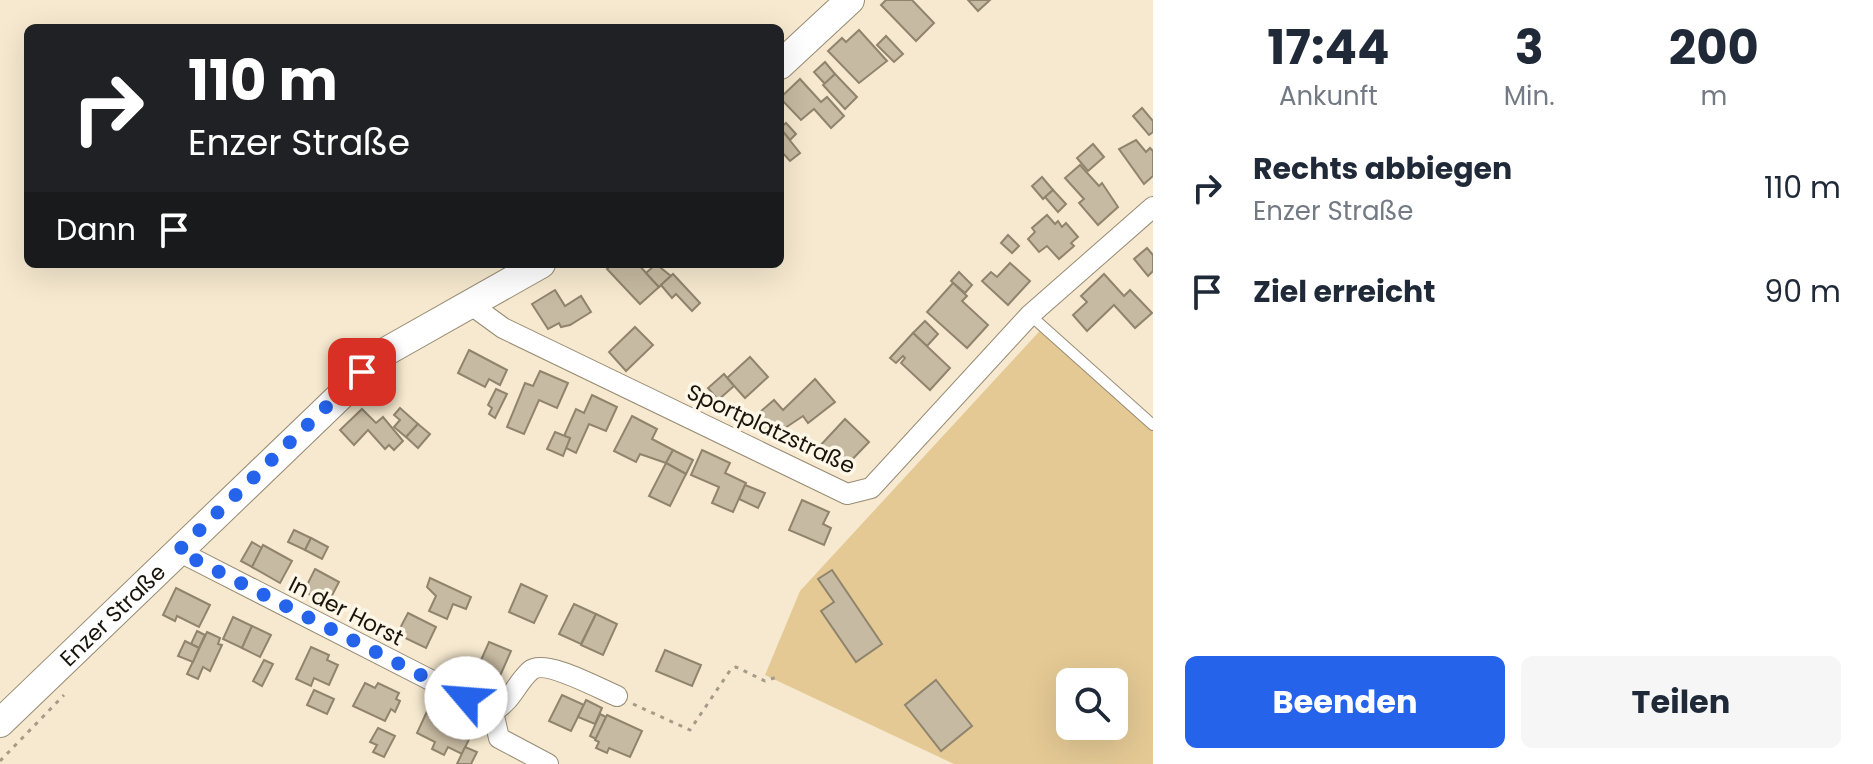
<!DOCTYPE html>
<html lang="de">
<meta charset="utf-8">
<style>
body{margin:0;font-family:Poppins,sans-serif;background:#f6f6f7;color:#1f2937;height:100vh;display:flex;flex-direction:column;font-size:30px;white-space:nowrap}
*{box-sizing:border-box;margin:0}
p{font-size:26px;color:#747a83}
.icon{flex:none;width:44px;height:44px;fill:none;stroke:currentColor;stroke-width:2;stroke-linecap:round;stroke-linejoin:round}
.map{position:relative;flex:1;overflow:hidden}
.panel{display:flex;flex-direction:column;background:#fff;width:720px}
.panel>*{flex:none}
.banner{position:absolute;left:24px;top:24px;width:760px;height:244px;border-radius:12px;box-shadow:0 8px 32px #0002;background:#202124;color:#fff;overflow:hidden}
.tools{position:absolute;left:1056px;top:668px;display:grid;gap:16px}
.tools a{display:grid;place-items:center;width:72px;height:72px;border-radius:12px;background:#fff;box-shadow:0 8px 32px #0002;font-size:40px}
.pin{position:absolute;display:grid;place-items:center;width:68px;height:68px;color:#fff;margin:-34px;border-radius:16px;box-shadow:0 4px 12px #0006}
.me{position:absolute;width:88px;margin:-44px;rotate:297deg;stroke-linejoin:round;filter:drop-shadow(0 0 6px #0008)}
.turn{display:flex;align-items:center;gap:28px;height:168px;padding:0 32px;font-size:36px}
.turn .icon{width:104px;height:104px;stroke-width:2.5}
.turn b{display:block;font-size:56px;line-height:68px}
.then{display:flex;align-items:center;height:76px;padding:0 32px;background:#0003;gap:16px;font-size:30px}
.eta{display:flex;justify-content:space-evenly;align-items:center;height:136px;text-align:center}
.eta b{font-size:48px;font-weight:700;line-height:56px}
.button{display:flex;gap:16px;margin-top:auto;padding:16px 32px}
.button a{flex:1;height:92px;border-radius:12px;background:#2563eb;color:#fff;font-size:32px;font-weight:700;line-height:92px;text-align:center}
.button a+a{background:#f6f6f7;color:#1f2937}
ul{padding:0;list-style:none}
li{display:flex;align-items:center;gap:24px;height:104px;padding:0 32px}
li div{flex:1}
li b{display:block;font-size:30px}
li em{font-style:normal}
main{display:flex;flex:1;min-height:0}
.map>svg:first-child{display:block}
.green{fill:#e4c994;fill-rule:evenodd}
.building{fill:#c7baa2;stroke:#90846d;stroke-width:2}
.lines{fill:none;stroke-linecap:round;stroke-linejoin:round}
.lane-casing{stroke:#978b73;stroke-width:12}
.street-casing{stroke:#978b73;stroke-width:22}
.secondary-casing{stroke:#978b73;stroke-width:30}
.path{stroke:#a59b87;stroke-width:3;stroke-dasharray:4 6;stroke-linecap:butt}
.lane{stroke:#fff;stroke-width:10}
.street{stroke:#fff;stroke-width:20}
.secondary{stroke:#fff;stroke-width:28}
.route{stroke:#2563eb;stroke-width:14;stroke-dasharray:0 25.2}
.labels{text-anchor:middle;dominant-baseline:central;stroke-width:7;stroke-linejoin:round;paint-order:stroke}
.street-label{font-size:22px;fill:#1a150c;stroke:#fef6e7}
</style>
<main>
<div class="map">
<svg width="1153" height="764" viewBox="0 0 1153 764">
<rect width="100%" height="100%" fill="#f6e9cf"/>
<path class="green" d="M 1047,323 L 1153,420 L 1153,764 L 954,764 L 765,675 L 800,591 ZM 1070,682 L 1114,682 L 1114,726 L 1070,726 Z"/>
<g class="building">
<path d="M 886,0 L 912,0 L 934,23 L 916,41 L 881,5 Z"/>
<path d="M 968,0 L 990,0 L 978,11 Z"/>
<path d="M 859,30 L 887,61 L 859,83 L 828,51 L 842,38 L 846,42 Z"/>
<path d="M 886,36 L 903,54 L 894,62 L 877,45 Z"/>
<path d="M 825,62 L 835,74 L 825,84 L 814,72 Z"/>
<path d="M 835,74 L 857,97 L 845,109 L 823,85 Z"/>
<path d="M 800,79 L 821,102 L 827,97 L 844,116 L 831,128 L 814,109 L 801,120 L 780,98 Z"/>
<path d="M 1142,108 L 1153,121 L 1153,132 L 1149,135 L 1133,116 Z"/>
<path d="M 786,123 L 796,134 L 790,140 L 780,128 Z"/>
<path d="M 780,128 L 800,153 L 790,161 L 780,150 Z"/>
<path d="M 1136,140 L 1146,152 L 1150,148 L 1153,151 L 1153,176 L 1144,184 L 1119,149 Z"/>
<path d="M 1093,144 L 1104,157 L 1088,171 L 1077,158 Z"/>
<path d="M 1080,165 L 1099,186 L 1102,183 L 1118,207 L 1098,225 L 1079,203 L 1084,199 L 1065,178 Z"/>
<path d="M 1042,177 L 1053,190 L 1043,199 L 1032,186 Z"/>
<path d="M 1053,190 L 1066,204 L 1058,212 L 1045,197 Z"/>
<path d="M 1047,215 L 1055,224 L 1058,221 L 1062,227 L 1066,223 L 1078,237 L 1071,243 L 1074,246 L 1059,259 L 1047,246 L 1039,252 L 1028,239 L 1035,232 L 1032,228 Z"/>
<path d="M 1008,235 L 1019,246 L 1012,253 L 1001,243 Z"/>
<path d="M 1147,248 L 1153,255 L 1153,271 L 1148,276 L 1134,259 Z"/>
<path d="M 1010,263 L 1030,281 L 1008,305 L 982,281 L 991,272 L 997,277 Z"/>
<path d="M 612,264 L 638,264 L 659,287 L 640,304 L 607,269 Z"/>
<path d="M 656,264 L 671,276 L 659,287 L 646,273 Z"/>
<path d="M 959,272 L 972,285 L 965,293 L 951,281 Z"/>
<path d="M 673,274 L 700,303 L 692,311 L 676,294 L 672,298 L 661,285 Z"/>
<path d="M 1104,274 L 1124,296 L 1130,290 L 1152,313 L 1135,328 L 1114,305 L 1087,331 L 1073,315 L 1087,302 L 1081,296 Z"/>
<path d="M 953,283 L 967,296 L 962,301 L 988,325 L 967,348 L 927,312 Z"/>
<path d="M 555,290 L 565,306 L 581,296 L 591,312 L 570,325 L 561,327 L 559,323 L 548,329 L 532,304 Z"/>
<path d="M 925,321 L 938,334 L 927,346 L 913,333 Z"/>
<path d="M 635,327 L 653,345 L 626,371 L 609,352 Z"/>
<path d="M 913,333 L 950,368 L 930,390 L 901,363 L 905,358 L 903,356 L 896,363 L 890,358 Z"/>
<path d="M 469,350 L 507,370 L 500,385 L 489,379 L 485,387 L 458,373 Z"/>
<path d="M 750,357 L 768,377 L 745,398 L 727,378 Z"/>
<path d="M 540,371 L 568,383 L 557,408 L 539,400 L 524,434 L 507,427 L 525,383 L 533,386 Z"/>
<path d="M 724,374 L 734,386 L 718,400 L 708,388 Z"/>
<path d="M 815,379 L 835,402 L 808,423 L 803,416 L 770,438 L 753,418 L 774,400 L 783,410 Z"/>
<path d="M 496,389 L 507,394 L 495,418 L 489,414 L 492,408 L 488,405 Z"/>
<path d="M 592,395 L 617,407 L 606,431 L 589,424 L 576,453 L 566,448 L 570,438 L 564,436 L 576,409 L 584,413 Z"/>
<path d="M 400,408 L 418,424 L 406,437 L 394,427 L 400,420 L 394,415 Z"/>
<path d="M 362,409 L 376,423 L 383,417 L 403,441 L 394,450 L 389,445 L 385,449 L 368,430 L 354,445 L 340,430 Z"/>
<path d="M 632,416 L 657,429 L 652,439 L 673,450 L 666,463 L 640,454 L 636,462 L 614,451 Z"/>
<path d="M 845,419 L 869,442 L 842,470 L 818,448 Z"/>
<path d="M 418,424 L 430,434 L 418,448 L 406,437 Z"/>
<path d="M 555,432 L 570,438 L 563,456 L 547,449 Z"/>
<path d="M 673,450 L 693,460 L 686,474 L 666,463 Z"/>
<path d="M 702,450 L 730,463 L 725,473 L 746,483 L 733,512 L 712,503 L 719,487 L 691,475 Z"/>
<path d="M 666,463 L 686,474 L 670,506 L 649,496 Z"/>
<path d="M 745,485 L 765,493 L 758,508 L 739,499 Z"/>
<path d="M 802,500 L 829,512 L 823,524 L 831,528 L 824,545 L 789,530 Z"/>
<path d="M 294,530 L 311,538 L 305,550 L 288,542 Z"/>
<path d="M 311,538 L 328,547 L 322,559 L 305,550 Z"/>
<path d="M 252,542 L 262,548 L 252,567 L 241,561 Z"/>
<path d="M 263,545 L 292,561 L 280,583 L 252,567 Z"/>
<path d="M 315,569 L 339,582 L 327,605 L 304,591 Z"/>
<path d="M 832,570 L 882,644 L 856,662 L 821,611 L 834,602 L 818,579 Z"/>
<path d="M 430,578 L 471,597 L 466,609 L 453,604 L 447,619 L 429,611 L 436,596 L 427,587 Z"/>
<path d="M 521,584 L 547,596 L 534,623 L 509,612 Z"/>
<path d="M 176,588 L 210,605 L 199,627 L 177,616 L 175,621 L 163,615 Z"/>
<path d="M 574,604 L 596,614 L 581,644 L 559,634 Z"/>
<path d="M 408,613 L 436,627 L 426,648 L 397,634 Z"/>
<path d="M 596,614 L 617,624 L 603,655 L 581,645 Z"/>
<path d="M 233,617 L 252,626 L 242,648 L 223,639 Z"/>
<path d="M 252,626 L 271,635 L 260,657 L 242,648 Z"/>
<path d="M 197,631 L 205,635 L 199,648 L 191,644 Z"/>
<path d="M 207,632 L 220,638 L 218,644 L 222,645 L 210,671 L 203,667 L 198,679 L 187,674 Z"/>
<path d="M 185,641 L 199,648 L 193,662 L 178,656 Z"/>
<path d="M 489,642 L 511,651 L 500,676 L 478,667 Z"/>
<path d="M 311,647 L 329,655 L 327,660 L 338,665 L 329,685 L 314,678 L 311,686 L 296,679 Z"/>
<path d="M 665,650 L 701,665 L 692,686 L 656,671 Z"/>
<path d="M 264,660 L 273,664 L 262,686 L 253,681 Z"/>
<path d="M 936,680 L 972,726 L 941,751 L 905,705 Z"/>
<path d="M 365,683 L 375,688 L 378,683 L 399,693 L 396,699 L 400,701 L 395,712 L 391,709 L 385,721 L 353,706 Z"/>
<path d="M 314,690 L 334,699 L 327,714 L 307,705 Z"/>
<path d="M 562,695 L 584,705 L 571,731 L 549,721 Z"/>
<path d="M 586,700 L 602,708 L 595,724 L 578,717 Z"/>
<path d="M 429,707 L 474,729 L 462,754 L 448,747 L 444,755 L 432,749 L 435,742 L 417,733 Z"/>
<path d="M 600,714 L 606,717 L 596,739 L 590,736 Z"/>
<path d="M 607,715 L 642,731 L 630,757 L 609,748 L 607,753 L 596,748 L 599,742 L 595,740 Z"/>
<path d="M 378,728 L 395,736 L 384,757 L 373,752 L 377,745 L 370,742 Z"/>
<path d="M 465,747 L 477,752 L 471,764 L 457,764 Z"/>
</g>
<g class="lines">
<g class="lane-casing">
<path id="lane" d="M 1030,315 L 1153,425"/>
</g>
<g class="street-casing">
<g id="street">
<path d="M 470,304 L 503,328 L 847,494 L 871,488 L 1030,315 L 1153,207"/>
<path d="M 178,551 L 493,712"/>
<path d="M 548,764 L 499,738 L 493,712 C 514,698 515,685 530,671 C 544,658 600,689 617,696"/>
</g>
</g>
<g class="secondary-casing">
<g id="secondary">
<path d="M 780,65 L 850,0"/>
<path id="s1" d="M 0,723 L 387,351 L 541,264"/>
</g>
</g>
<g class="path">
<path d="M 633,704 L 690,730 L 731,669 L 736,667 L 765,681 L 777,677"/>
<path d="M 0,761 L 64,695"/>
</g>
<use href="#lane" class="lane"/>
<use href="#street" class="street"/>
<use href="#secondary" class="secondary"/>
</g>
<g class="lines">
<path class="route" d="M 362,372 L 178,551 L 466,698"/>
</g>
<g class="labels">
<g class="street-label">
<text transform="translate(771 429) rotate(25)">Sportplatzstraße</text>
<text transform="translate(346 611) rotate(27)">In der Horst</text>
<text stroke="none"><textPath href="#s1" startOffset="156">Enzer Straße</textPath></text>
</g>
</g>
</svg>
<div class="tools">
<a><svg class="icon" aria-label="search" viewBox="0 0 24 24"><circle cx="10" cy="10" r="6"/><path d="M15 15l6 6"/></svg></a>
</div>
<div class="pin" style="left:362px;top:372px;background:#d93025"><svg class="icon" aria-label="arrive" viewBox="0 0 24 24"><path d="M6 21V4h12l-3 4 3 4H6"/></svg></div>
<svg class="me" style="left:466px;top:698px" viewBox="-20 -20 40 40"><circle r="19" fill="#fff"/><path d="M0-13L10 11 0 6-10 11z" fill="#2563eb"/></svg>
<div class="banner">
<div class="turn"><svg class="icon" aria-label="right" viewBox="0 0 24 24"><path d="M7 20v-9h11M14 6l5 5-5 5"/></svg><div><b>110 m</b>Enzer Straße</div></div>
<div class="then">Dann<svg class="icon" aria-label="arrive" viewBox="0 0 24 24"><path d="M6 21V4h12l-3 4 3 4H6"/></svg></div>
</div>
</div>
<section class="panel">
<div class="eta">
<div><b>17:44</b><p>Ankunft</p></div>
<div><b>3</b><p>Min.</p></div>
<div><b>200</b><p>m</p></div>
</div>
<ul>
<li><svg class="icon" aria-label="right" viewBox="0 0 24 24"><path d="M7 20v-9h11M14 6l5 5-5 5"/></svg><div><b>Rechts abbiegen</b><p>Enzer Straße</p></div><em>110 m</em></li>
<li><svg class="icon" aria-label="arrive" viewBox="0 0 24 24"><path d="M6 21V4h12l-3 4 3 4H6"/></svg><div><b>Ziel erreicht</b></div><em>90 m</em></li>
</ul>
<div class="button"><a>Beenden</a><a>Teilen</a></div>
</section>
</main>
